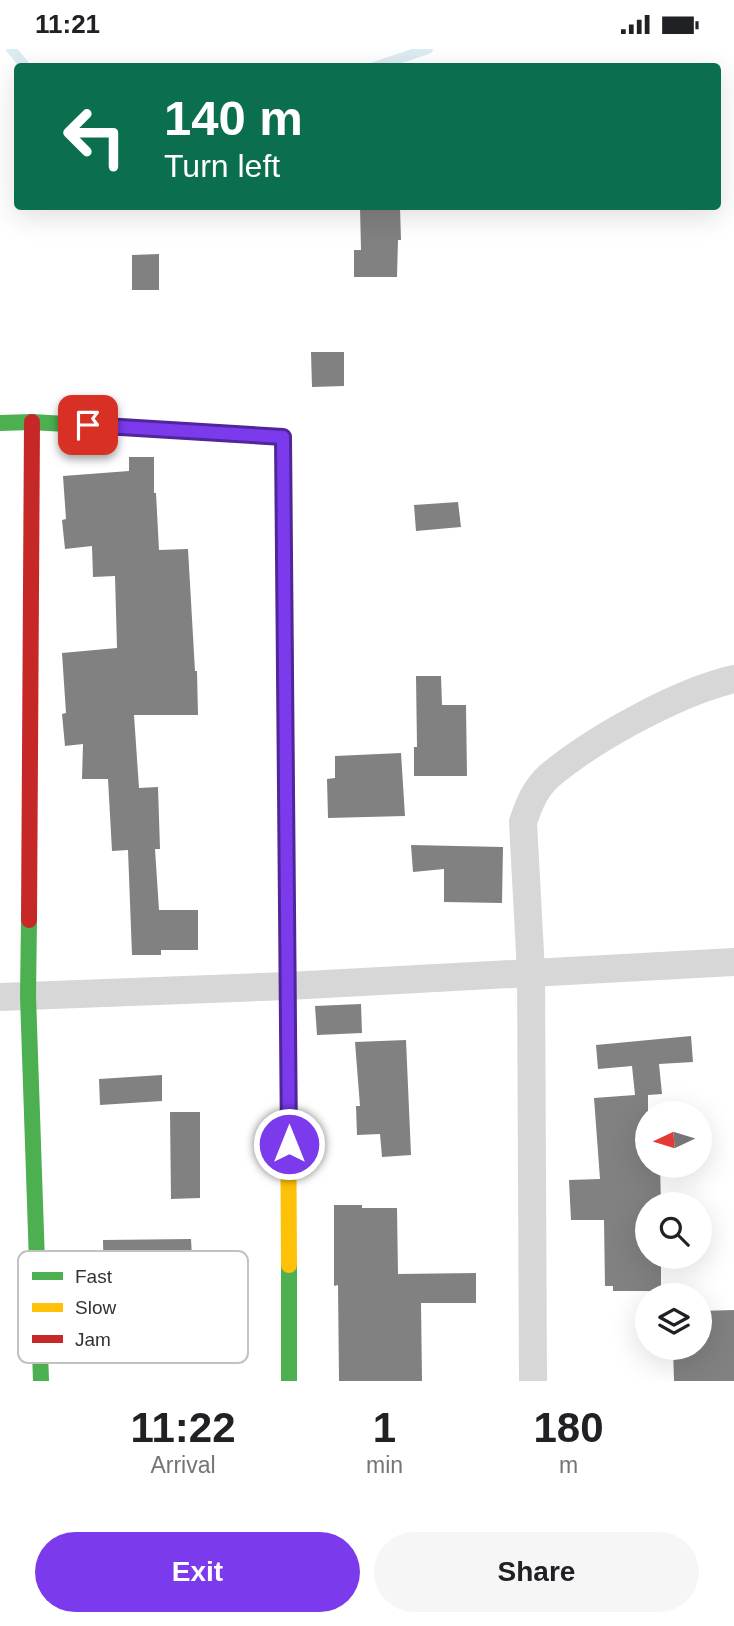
<!DOCTYPE html>
<style>
body{margin:0;font-family:Helvetica,sans-serif;background:#f6f6f6;color:#202124;height:100vh;display:flex;flex-direction:column;font-size:26px;white-space:nowrap}
*{box-sizing:border-box;margin:0}
p{font-size:23px;color:#757577}
.icon{flex:none;width:38px;height:38px;fill:none;stroke:currentColor;stroke-width:2;stroke-linecap:round;stroke-linejoin:round}
.map{position:relative;height:1332px;overflow:hidden}
.sheet{display:flex;flex-direction:column;background:#fff;flex:1}
.sheet>*{flex:none}
.top-card{position:absolute;left:14px;top:14px;width:707px;height:147px;border-radius:7px;box-shadow:0 7px 28px #0002;background:#0b6e4f;color:#fff;overflow:hidden}
.needle{width:46px;rotate:266deg}
.fabs{position:absolute;left:635px;top:1052px;display:grid;gap:14px}
.fabs a{display:grid;place-items:center;width:77px;height:77px;border-radius:50%;background:#fff;box-shadow:0 7px 28px #0002;font-size:35px}
.pin{position:absolute;display:grid;place-items:center;width:60px;height:60px;color:#fff;margin:-30px;border-radius:14px;box-shadow:0 4px 10px #0006}
.me{position:absolute;width:77px;margin:-38px;rotate:0deg;stroke-linejoin:round;filter:drop-shadow(0 0 5px #0008)}
.turn{display:flex;align-items:center;gap:24px;height:147px;padding:0 35px;font-size:32px}
.turn .icon{width:91px;height:91px;stroke-width:2.5}
.turn b{display:block;font-size:49px;line-height:60px}
.eta{display:flex;justify-content:space-evenly;align-items:center;height:119px;text-align:center}
.eta b{font-size:42px;font-weight:700;line-height:49px}
.button{display:flex;gap:14px;margin-top:auto;padding:14px 35px}
.button a{flex:1;height:80px;border-radius:42px;background:#7c3aed;color:#fff;font-size:28px;font-weight:700;line-height:80px;text-align:center}
.button a+a{background:#f6f6f6;color:#202124}
.status{display:flex;justify-content:space-between;align-items:center;height:49px;padding:0 35px;background:#fff;direction:ltr}
.status svg{height:19px;fill:currentColor}
.map>svg:first-child{display:block}
.lines{fill:none;stroke-linecap:round;stroke-linejoin:round}
.stream{stroke:#ddebf3;stroke-width:10}
.building{fill:#818181}
.street{stroke:#d7d7d7;stroke-width:28}
.fast{stroke:#4caf50;stroke-width:16}
.slow{stroke:#ffc107;stroke-width:16}
.jam{stroke:#c62828;stroke-width:16}
.route-casing{stroke:#51269a;stroke-width:18}
.route{stroke:#7c3aed;stroke-width:12}
.key{fill:#fff;stroke:#c2c2c2;stroke-width:2}
.key-label{font-size:19px;fill:#333}
</style>
<div class="status"><b>11:21</b><svg viewBox="0 0 49 12"><path d="M0 12V9h3v3zM5 12V6h3v6zM10 12V3h3v9zM15 12V0h3v12zM26 1h20v11H26zM47 4h2v5h-2z"/></svg></div>
<div class="map">
<svg width="734" height="1332" viewBox="0 0 734 1332">
<rect width="100%" height="100%" fill="#fff"/>
<g class="lines">
<g class="stream">
<path d="M 11,0 L 26,18"/>
<path d="M 374,18 L 428,0"/>
</g>
</g>
<g class="building">
<path d="M 360,158 L 400,158 L 401,191 L 398,191 L 397,228 L 354,228 L 354,201 L 361,201 Z"/>
<path d="M 159,205 L 159,241 L 132,241 L 132,206 Z"/>
<path d="M 311,303 L 344,303 L 344,337 L 312,338 Z"/>
<path d="M 129,408 L 154,408 L 154,444 L 156,444 L 159,501 L 188,500 L 195,622 L 197,622 L 198,666 L 134,666 L 139,739 L 158,738 L 160,800 L 155,800 L 159,861 L 198,861 L 198,901 L 161,901 L 161,906 L 132,906 L 128,801 L 112,802 L 108,730 L 82,730 L 83,695 L 65,697 L 62,665 L 66,664 L 62,604 L 117,599 L 115,527 L 93,528 L 92,497 L 65,500 L 62,471 L 66,470 L 63,427 L 129,422 Z"/>
<path d="M 458,453 L 461,478 L 416,482 L 414,456 Z"/>
<path d="M 416,627 L 441,627 L 442,656 L 466,656 L 467,727 L 414,727 L 414,698 L 417,698 Z"/>
<path d="M 401,704 L 405,767 L 328,769 L 327,730 L 335,729 L 335,707 Z"/>
<path d="M 411,796 L 503,798 L 502,854 L 444,853 L 444,820 L 413,823 Z"/>
<path d="M 361,955 L 362,984 L 317,986 L 315,957 Z"/>
<path d="M 691,987 L 693,1013 L 659,1015 L 662,1045 L 648,1046 L 648,1116 L 660,1116 L 661,1155 L 648,1155 L 648,1208 L 661,1208 L 661,1242 L 613,1242 L 613,1237 L 605,1237 L 604,1171 L 571,1171 L 569,1131 L 600,1130 L 594,1049 L 635,1046 L 632,1017 L 598,1020 L 596,996 Z"/>
<path d="M 406,991 L 411,1106 L 382,1108 L 380,1085 L 357,1086 L 356,1057 L 360,1057 L 355,993 Z"/>
<path d="M 162,1026 L 162,1052 L 100,1056 L 99,1030 Z"/>
<path d="M 170,1063 L 200,1063 L 200,1149 L 171,1150 Z"/>
<path d="M 334,1156 L 362,1156 L 362,1159 L 397,1159 L 398,1225 L 476,1224 L 476,1254 L 421,1254 L 422,1332 L 339,1332 L 338,1236 L 334,1237 Z"/>
<path d="M 191,1190 L 193,1226 L 196,1226 L 196,1235 L 216,1235 L 218,1285 L 181,1287 L 180,1311 L 156,1310 L 156,1315 L 112,1315 L 111,1234 L 104,1234 L 103,1191 Z"/>
<path d="M 734,1261 L 734,1332 L 674,1332 L 673,1298 L 700,1298 L 700,1262 Z"/>
</g>
<g class="lines">
<g class="street">
<path d="M 0,948 L 288,937 L 734,913"/>
<path d="M 533,1332 L 531,923 L 523,773 C 529,755 535,740 549,727 C 593,690 678,643 734,630"/>
</g>
<g class="fast">
<path d="M 0,374 L 32,373 L 283,388 L 286,675"/>
<path d="M 29,871 L 28,947 L 41,1332"/>
<path d="M 289,1216 L 289,1332"/>
</g>
<path class="slow" d="M 286,675 L 289,1216"/>
<path class="jam" d="M 29,871 L 32,373"/>
</g>
<g class="lines">
<g class="route-casing">
<path id="route" d="M 88,376 L 283,388 L 289,1095"/>
</g>
<use href="#route" class="route"/>
</g>
<rect x="18" y="1202" width="230" height="112" rx="10" class="key"/>
<rect x="32" y="1223" width="31" height="8" fill="#4caf50"/>
<rect x="32" y="1254" width="31" height="9" fill="#ffc107"/>
<rect x="32" y="1286" width="31" height="8" fill="#c62828"/>
<g class="key-label">
<text x="75" y="1234">Fast</text>
<text x="75" y="1265">Slow</text>
<text x="75" y="1297">Jam</text>
</g>
</svg>
<div class="fabs">
<a><svg class="needle" viewBox="-14 -14 28 28"><path d="M0-13l5 13h-10z" fill="#e53935"/><path d="M0 13l5-13h-10z" fill="#757577"/></svg></a>
<a><svg class="icon" aria-label="search" viewBox="0 0 24 24"><circle cx="10" cy="10" r="6"/><path d="M15 15l6 6"/></svg></a>
<a><svg class="icon" aria-label="layers" viewBox="0 0 24 24"><path d="M12 4l9 5-9 5-9-5zM3 14l9 5 9-5"/></svg></a>
</div>
<div class="pin" style="left:88px;top:376px;background:#d93025"><svg class="icon" aria-label="arrive" viewBox="0 0 24 24"><path d="M6 21V4h12l-3 4 3 4H6"/></svg></div>
<svg class="me" style="left:289px;top:1095px" viewBox="-20 -20 40 40"><circle r="17" fill="#7c3aed" stroke="#fff" stroke-width="3"/><path d="M0-11L8 9 0 5-8 9z" fill="#fff"/></svg>
<div class="top-card">
<div class="turn"><svg class="icon" aria-label="left" viewBox="0 0 24 24"><path d="M17 20v-9H6M10 6l-5 5 5 5"/></svg><div><b>140 m</b>Turn left</div></div>
</div>
</div>
<section class="sheet">
<div class="eta">
<div><b>11:22</b><p>Arrival</p></div>
<div><b>1</b><p>min</p></div>
<div><b>180</b><p>m</p></div>
</div>
<div class="button"><a>Exit</a><a>Share</a></div>
</section>
